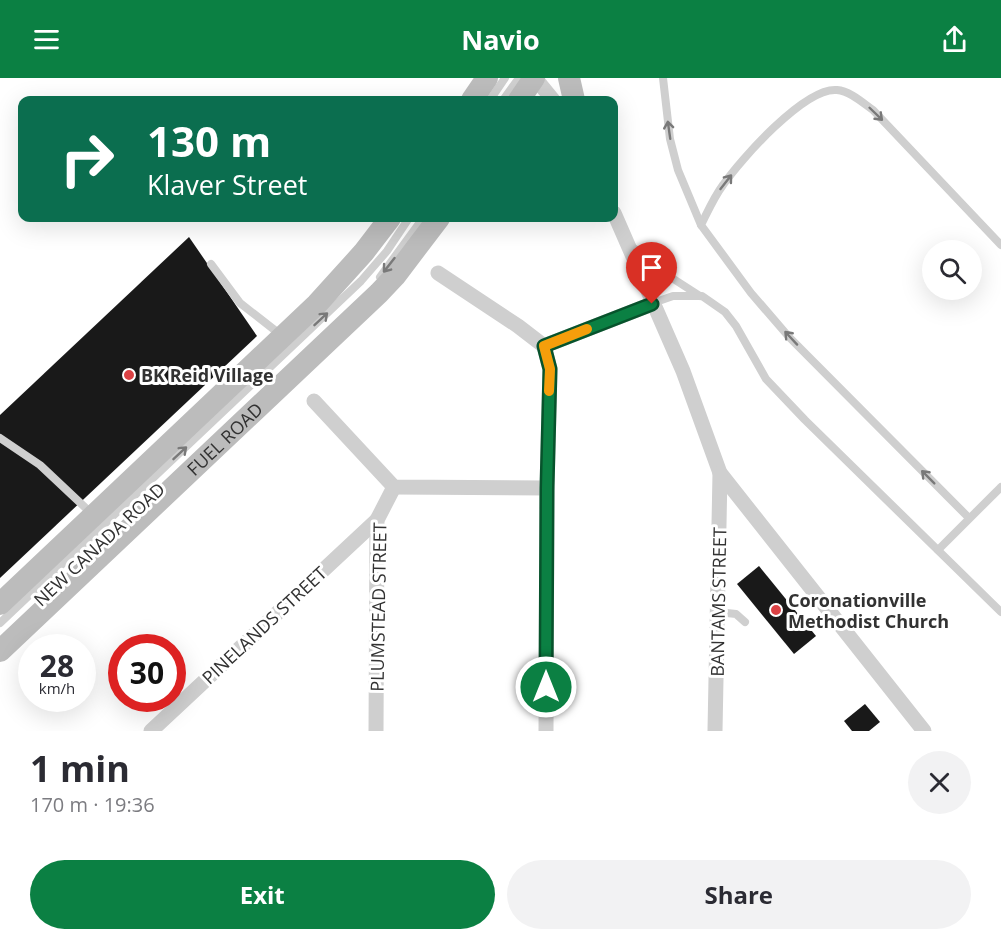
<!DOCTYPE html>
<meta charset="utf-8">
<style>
body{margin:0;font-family:"Open Sans",sans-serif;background:#f2f2f3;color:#2b2b33;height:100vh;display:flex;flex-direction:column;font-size:22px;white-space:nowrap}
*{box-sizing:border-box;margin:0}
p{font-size:20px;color:#7c7c81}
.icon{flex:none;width:33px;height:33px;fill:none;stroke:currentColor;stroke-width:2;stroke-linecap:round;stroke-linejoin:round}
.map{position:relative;height:653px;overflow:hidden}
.drawer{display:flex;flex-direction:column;background:#fff;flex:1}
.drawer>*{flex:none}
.top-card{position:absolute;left:18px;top:18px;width:600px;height:126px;border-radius:12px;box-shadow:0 6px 24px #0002;background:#0b6e4f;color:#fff;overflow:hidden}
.buttons{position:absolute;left:922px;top:162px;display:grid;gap:12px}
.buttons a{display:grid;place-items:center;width:60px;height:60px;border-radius:50%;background:#fff;box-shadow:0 6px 24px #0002;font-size:30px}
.speed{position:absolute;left:18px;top:556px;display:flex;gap:12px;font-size:30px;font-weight:700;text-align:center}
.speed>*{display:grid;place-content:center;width:78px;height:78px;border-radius:50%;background:#fff;box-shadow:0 6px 24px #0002;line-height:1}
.speed small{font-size:15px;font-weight:400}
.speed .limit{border:9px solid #d22;background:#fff;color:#111}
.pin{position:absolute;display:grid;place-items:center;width:51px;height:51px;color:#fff;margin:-62px -26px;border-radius:50% 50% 50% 0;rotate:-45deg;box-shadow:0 0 6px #0007}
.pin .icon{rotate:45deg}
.me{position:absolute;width:66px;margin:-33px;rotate:0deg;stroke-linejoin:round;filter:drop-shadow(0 0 4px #0008)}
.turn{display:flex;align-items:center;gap:21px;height:126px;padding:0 30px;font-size:27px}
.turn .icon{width:78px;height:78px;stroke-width:2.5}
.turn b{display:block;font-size:42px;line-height:51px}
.round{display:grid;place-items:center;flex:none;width:63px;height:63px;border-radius:32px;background:#f2f2f3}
.head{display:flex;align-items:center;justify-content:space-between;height:102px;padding:0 30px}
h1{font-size:36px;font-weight:700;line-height:45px}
.action{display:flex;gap:12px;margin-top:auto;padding:12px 30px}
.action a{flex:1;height:69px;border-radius:36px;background:#0b8043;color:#fff;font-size:24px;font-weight:700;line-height:69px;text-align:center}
.action a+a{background:#f2f2f3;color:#2b2b33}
header{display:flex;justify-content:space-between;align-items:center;height:78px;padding:0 30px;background:#0b8043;color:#fff;font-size:27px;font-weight:700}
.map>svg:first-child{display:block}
.building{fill:#191919}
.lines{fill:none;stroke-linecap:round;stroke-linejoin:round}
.lane{stroke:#cfcfcf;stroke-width:8}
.street{stroke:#cfcfcf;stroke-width:15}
.secondary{stroke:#bcbcbc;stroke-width:22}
.oneway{stroke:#797979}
.route-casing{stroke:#07532c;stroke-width:15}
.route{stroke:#0b8043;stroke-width:10}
.slow{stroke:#f59e0b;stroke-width:10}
.poi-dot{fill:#db4144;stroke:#fff;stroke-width:2}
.labels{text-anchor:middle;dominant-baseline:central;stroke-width:6;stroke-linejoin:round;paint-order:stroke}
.poi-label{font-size:18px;font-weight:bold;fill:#323232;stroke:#fff;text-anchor:start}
.street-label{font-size:18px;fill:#323232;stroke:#fff}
</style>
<header><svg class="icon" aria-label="menu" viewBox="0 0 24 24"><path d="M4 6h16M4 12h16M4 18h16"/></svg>Navio<svg class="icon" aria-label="share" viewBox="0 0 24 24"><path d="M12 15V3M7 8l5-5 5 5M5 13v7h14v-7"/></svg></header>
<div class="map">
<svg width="1001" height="653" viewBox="0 0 1001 653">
<rect width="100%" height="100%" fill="#fff"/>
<g class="building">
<path d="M 189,159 L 257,258 L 0,500 L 0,337 Z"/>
<path d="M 759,488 L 816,558 L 794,576 L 737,506 Z"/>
<path d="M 865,626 L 880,644 L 869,653 L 852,653 L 844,643 Z"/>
</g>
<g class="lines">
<g class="lane">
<path d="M 663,0 L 670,61 L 678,92 L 701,147"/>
<path d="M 490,22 L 505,0"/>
<path d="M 503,22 L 519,0"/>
<path d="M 635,171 L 658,191 L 700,218"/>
<path d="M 211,186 L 240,225 L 281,257"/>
<path d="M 380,199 L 423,140"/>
<path d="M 653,225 L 673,218 L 702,218 L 725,234 L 736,248 L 766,301 L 805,342 L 1001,534"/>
<path d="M 0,360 L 40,387 L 91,435"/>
<path d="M 969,440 L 789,259 L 751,215 L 701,147 C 708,133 714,119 723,107 C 741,81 805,9 837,12 C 850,13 863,25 873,32 L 1001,167"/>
<path d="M 938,472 L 1001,409"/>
<path d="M 718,534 L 736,536 L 745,544"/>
<path d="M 0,545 L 361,203 L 387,173 L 409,140"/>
</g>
<g class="street">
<path d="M 535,0 L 553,22"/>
<path d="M 614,135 L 683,293 L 720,395 L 924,653"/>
<path d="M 438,195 L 518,248 L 544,268 L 652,226"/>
<path d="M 544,268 L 550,291 L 547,410 L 546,653"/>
<path d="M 314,323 L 394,409 L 547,410"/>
<path d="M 151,653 L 377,442"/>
<path d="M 376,653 L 377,442 L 394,409"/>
<path d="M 715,653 L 720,395"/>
</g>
<g class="secondary">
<path d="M 569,0 L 574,22"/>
<path d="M 472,22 L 487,0"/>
<path d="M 519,22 L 534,0"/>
<path d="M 0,526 L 317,226 L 364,174 L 390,140"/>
<path id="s1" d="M 0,573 L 379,215 L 395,198 L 439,140"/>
</g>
</g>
<defs><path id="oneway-shaft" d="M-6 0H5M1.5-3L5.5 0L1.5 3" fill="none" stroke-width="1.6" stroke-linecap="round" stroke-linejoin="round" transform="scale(1.5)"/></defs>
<g class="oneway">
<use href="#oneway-shaft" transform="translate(876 36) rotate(44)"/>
<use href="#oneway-shaft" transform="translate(669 52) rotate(-98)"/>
<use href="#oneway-shaft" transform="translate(726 104) rotate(-52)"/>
<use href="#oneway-shaft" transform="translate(389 187) rotate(128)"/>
<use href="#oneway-shaft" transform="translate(321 241) rotate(-43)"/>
<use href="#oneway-shaft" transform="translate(791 260) rotate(-133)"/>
<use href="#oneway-shaft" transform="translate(180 375) rotate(-43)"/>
<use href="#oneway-shaft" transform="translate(928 399) rotate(-135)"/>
</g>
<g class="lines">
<g class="route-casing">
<path id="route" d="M 546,609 L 547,410 L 550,291 L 544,268 L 652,226"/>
</g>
<use href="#route" class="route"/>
<path class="slow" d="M 549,313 L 550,291 L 544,268 L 587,251"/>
</g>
<g class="poi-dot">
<circle cx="129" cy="297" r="6"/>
<circle cx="776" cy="532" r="6"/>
</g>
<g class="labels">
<g class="poi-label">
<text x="141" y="297">BK Reid Village</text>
<text x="788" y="522">Coronationville<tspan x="788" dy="21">Methodist Church</tspan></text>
</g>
<g class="street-label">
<text stroke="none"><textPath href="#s1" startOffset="309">FUEL ROAD</textPath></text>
<text transform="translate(99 466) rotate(-43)">NEW CANADA ROAD</text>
<text transform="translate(718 524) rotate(-89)">BANTAMS STREET</text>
<text transform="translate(378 529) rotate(-89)">PLUMSTEAD STREET</text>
<text transform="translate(264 547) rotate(-43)">PINELANDS STREET</text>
</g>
</g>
</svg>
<div class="buttons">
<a><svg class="icon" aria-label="search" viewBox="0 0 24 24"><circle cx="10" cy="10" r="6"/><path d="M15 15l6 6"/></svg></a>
</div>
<div class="speed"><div>28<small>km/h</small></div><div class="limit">30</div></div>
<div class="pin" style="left:652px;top:226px;background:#d93025"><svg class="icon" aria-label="arrive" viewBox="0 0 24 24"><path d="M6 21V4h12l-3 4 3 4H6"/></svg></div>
<svg class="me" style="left:546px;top:609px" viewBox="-20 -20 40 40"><circle r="17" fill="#0b8043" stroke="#fff" stroke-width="3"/><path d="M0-11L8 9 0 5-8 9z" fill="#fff"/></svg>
<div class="top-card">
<div class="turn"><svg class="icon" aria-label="right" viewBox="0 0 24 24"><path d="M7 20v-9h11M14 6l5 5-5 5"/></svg><div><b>130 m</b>Klaver Street</div></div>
</div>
</div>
<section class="drawer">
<div class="head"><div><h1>1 min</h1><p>170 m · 19:36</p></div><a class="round"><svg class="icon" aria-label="close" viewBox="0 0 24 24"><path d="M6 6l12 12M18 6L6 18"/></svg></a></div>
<div class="action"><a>Exit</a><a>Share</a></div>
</section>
